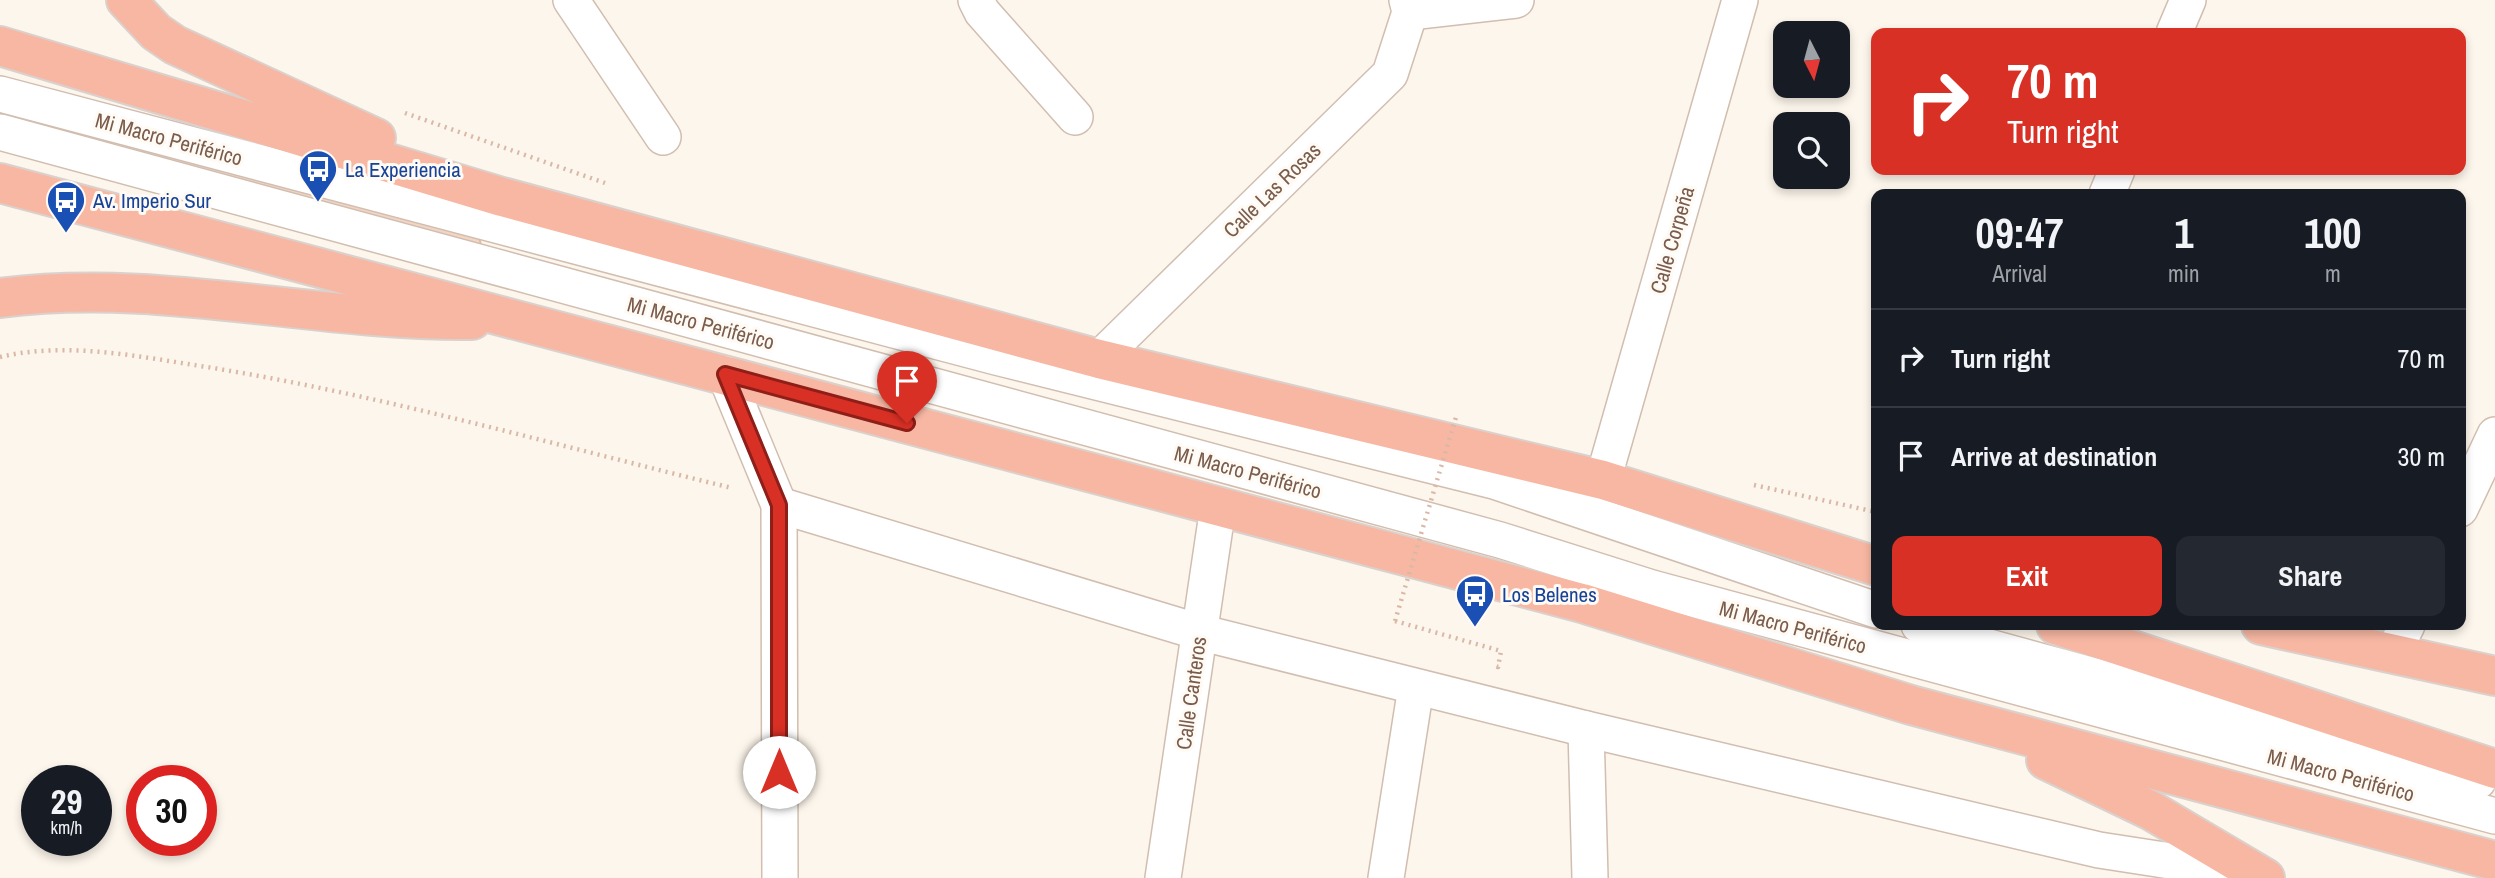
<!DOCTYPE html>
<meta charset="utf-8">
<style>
body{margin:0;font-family:"Archivo Narrow",sans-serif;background:#242831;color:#f1f3f6;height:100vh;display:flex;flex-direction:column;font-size:26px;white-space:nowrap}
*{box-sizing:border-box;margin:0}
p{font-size:23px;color:#9ea1a6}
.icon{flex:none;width:38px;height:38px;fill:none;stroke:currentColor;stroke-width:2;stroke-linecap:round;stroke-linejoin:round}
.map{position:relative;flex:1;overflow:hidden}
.side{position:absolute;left:1871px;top:189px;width:595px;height:441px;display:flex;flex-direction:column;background:#171b24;border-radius:14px;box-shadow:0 4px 10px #0003}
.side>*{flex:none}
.banner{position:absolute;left:1871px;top:28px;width:595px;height:147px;border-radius:14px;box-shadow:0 4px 10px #0003;background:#d93025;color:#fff;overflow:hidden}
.needle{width:46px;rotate:174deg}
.buttons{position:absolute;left:1773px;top:21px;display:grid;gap:14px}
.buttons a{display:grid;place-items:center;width:77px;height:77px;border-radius:14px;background:#171b24;box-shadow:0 4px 10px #0003;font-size:35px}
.speed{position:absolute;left:21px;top:765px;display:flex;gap:14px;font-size:35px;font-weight:700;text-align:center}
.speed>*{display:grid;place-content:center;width:91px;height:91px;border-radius:50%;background:#171b24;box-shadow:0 4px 10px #0003;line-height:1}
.speed small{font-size:18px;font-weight:400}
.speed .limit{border:10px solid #d22;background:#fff;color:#111}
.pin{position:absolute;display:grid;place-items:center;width:60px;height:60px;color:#fff;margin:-72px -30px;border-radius:50% 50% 50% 0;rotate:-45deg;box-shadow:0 0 7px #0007}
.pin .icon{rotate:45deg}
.me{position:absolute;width:77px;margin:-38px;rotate:0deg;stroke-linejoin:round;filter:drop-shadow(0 0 5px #0008)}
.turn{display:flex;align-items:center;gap:24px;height:147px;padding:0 21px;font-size:32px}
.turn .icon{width:91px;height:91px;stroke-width:2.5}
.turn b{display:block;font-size:49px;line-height:60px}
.eta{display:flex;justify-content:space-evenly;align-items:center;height:119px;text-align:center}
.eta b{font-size:42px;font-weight:700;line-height:49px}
.button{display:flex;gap:14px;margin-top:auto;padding:14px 21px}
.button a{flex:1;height:80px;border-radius:14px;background:#d93025;color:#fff;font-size:28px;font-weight:700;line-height:80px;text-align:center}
.button a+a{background:#242831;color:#f1f3f6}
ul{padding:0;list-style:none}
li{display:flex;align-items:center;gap:21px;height:98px;padding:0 21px;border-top:2px solid #363941}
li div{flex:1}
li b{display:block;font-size:26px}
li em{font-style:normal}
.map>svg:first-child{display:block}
.building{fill:#f3d5c3;stroke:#e6bba3;stroke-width:2}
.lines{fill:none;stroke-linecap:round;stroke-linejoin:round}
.minor-casing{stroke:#d1beb0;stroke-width:38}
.highway-casing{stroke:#dad1cd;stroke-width:42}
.path{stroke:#d9b8a5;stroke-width:4.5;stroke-dasharray:2 5;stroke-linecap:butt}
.minor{stroke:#fff;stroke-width:35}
.highway{stroke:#f7b7a3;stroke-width:38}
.path-bridge{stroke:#d9b8a5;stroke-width:4.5;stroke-dasharray:2 5;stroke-linecap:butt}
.route-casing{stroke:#8d1f18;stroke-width:18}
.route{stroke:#d93025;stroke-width:12}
.labels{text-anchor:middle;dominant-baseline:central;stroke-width:6;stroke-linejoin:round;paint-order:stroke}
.street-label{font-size:21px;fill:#7a5c4d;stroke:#fffaf3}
.transit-label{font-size:21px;fill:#164399;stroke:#fffaf3;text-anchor:start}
</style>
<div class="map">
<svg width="2495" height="878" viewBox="0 0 2495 878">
<rect width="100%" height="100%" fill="#fdf6ec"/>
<path class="building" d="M 134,138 L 478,234 L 486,262 L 155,172 Z"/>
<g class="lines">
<g class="minor-casing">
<g id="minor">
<path d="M 571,0 L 663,137"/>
<path d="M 976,0 L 982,12 L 1075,117"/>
<path d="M 1410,12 L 1516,0"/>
<path d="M 2174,33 L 2188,0"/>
<path d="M 0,94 L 996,357 L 1494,481 L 1876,610"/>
<path d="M 0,132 L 1500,540 L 1652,588 L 2495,816"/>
<path d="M 2107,194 L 2117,170"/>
<path d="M 1099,359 L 1390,74 L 1410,12 L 1407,0"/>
<path d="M 725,374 L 779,505 L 780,878"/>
<path d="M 1603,480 L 1740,0"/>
<path d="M 779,505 L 1199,632 L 1586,729 L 2099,850 L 2255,874"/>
<path d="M 2460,509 L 2495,435"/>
<path d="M 1919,625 L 1974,643 L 2478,781"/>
<path d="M 2393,653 L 2407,625"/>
<path d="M 1586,729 L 1590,878"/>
<path d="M 1163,878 L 1218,507"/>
<path d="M 1386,878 L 1416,687"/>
</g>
</g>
<g class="highway-casing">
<g id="highway">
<path d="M 126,0 L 156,32 L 175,45 L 376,138"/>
<path d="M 0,46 L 502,197 L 1099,359 L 1603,480 L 1876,566"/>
<path d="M 0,183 L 1582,603 L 1911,705 L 2495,861"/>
<path d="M 0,298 C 157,277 315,322 472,320"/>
<path d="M 2056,625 L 2495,769"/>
<path d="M 2261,625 L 2495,676"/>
<path d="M 2046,760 L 2150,810 L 2265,878"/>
</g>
</g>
<g class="path">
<path d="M 405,113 L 605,183"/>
<path d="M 0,357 C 63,342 131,355 194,365 C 376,393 554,445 732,488"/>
<path d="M 1754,485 L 1876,512"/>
<path d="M 1395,621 L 1501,651 L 1498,667 L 1495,666"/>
</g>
<use href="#minor" class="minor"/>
<use href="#highway" class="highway"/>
<path class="path-bridge" d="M 1395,621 L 1456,417"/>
</g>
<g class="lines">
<g class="route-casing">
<path id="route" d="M 779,772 L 779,505 L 725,374 L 907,423"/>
</g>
<use href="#route" class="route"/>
</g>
<defs>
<g id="bus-pin" transform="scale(2.0125)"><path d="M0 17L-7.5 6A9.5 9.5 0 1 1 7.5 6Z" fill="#1a4fb4" stroke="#fffaf3"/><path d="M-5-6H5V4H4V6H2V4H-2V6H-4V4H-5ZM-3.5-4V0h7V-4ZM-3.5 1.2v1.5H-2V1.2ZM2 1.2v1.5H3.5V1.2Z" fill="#fff"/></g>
</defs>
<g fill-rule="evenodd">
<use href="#bus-pin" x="318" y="169"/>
<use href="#bus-pin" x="66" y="200"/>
<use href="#bus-pin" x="1475" y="594"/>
</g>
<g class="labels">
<g class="street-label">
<text transform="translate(169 139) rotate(15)">Mi Macro Periférico</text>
<text transform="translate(1272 190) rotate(-44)">Calle Las Rosas</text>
<text transform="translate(1672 240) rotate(-74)">Calle Corpeña</text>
<text transform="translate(701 323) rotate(15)">Mi Macro Periférico</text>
<text transform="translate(1248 472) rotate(15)">Mi Macro Periférico</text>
<text transform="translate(1793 627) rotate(15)">Mi Macro Periférico</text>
<text transform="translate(1191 693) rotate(-82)">Calle Canteros</text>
<text transform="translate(2341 775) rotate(15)">Mi Macro Periférico</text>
</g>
<g class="transit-label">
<text x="345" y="169">La Experiencia</text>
<text x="93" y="200">Av. Imperio Sur</text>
<text x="1502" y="594">Los Belenes</text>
</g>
</g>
</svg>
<div class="buttons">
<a><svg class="needle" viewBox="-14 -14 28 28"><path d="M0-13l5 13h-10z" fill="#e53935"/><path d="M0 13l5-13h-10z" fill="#9ea1a6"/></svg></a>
<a><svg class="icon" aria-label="search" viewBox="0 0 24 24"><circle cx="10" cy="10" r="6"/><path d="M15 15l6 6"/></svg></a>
</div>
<div class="speed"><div>29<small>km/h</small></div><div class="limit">30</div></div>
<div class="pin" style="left:907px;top:423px;background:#d93025"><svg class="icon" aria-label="arrive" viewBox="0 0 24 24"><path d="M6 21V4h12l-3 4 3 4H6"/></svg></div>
<svg class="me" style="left:779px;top:772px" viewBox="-20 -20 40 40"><circle r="19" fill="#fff"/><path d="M0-13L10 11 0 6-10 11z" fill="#d93025"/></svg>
<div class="banner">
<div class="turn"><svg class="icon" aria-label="right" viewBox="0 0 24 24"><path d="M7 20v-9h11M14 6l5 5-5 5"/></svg><div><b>70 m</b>Turn right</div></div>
</div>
<section class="side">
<div class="eta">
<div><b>09:47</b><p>Arrival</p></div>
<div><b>1</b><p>min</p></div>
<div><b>100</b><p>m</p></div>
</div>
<ul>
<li><svg class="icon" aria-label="right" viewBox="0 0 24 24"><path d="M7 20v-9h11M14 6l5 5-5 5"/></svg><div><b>Turn right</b></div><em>70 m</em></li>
<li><svg class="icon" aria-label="arrive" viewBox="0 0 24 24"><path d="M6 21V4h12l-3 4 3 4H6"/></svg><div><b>Arrive at destination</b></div><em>30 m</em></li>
</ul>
<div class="button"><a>Exit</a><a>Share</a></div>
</section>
</div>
